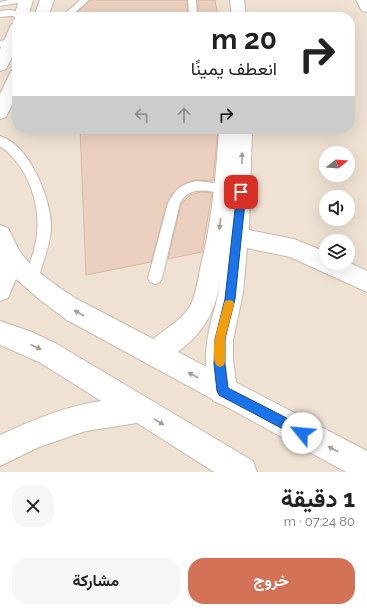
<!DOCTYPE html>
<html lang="ar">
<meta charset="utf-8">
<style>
body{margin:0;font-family:Raleway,Vazirmatn,sans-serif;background:#f6f6f6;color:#222;direction:rtl;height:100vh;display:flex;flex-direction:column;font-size:15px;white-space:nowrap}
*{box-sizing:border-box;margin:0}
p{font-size:13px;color:#767676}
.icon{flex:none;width:22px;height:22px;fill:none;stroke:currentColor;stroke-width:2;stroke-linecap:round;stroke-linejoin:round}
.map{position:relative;height:472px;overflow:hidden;direction:ltr}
.sheet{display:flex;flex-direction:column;background:#fff;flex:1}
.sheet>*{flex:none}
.banner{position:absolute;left:12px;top:12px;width:343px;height:122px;border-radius:16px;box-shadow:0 4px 16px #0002;direction:rtl;background:#fff;color:#222;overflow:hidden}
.needle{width:26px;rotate:73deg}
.fabs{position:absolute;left:319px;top:146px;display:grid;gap:8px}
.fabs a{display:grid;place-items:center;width:36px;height:36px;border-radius:50%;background:#fff;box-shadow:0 4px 16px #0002;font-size:20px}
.pin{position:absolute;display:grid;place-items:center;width:34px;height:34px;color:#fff;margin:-17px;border-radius:8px;box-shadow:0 2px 6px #0006}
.me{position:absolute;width:44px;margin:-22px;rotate:298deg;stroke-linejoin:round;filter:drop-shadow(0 0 3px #0008)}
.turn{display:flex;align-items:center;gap:14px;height:84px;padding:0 12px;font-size:18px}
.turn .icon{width:52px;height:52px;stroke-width:2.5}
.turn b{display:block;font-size:28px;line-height:34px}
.lanes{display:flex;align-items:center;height:38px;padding:0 12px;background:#0003;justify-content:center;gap:20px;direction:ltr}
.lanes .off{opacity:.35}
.round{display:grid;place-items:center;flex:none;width:42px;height:42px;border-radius:16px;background:#f6f6f6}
.overview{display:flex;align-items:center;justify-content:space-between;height:68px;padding:0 12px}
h1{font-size:24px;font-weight:700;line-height:30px}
.button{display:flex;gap:8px;margin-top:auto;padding:8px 12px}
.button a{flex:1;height:46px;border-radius:16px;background:#d47258;color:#fff;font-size:16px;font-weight:700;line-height:46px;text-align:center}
.button a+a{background:#f6f6f6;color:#222}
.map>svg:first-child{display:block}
.residential{fill:#efe2d3;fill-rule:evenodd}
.building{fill:#ebd0bf;stroke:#dbb7a1}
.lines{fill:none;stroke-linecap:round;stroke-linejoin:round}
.service-casing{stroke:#c8b8ac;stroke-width:2}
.minor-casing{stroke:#c8b8ac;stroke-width:2}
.tertiary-casing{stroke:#c8b8ac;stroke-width:2}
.service{fill:#fff;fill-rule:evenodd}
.minor{fill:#fff;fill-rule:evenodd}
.tertiary{fill:#fff;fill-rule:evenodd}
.oneway{fill:#a79b94}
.route{fill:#1a73e8;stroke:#114b97}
.slow{fill:#f59e0b}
</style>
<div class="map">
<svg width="367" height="472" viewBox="0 0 367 472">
<rect width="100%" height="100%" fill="#f9f0e3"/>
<path class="residential" d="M 0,0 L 367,0 L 367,472 L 0,472 ZM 17,17 L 350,17 L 350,129 L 17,129 ZM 326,153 L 348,153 L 348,175 L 326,175 ZM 326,197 L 348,197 L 348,219 L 326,219 ZM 326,241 L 348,241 L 348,263 L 326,263 Z"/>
<g class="building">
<path d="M 90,0 L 187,0 L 188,17 L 75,17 L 75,14 Z"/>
<path d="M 198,0 L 215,0 L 218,17 L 198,17 Z"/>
<path d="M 80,129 L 218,129 L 213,181 L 196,180 L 190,181 L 182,185 L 172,194 L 167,203 L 151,262 L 86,275 Z"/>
<path d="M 200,192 L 212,193 L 202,252 L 168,259 L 181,204 L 190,195 Z"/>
</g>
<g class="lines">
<g class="service-casing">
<g id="service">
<path d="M 9,0 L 28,0 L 24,2 L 0,6 L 0,2 Z"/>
<path d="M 80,0 L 89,0 L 70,17 L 61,17 Z"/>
<path d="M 188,0 L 196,0 L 197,17 L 189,17 Z"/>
<path d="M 10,10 L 24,13 L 25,15 L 23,17 L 10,16 L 0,17 L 0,11 Z"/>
<path d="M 12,39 L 15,40 L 17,42 L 15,44 L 0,47 L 0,41 Z"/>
<path d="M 0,136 C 30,145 52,200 51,229 C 50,246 43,262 38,279 L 36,283 L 31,285 L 26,283 L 24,279 C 28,266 34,254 36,241 C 42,206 29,167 0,146 Z"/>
<path d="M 196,181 L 225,184 L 229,186 L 231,189 L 229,192 L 225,194 C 208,191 190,185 180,203 L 162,278 L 160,282 L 155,284 L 150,282 L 148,278 L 168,203 C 175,190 181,184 196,181 Z"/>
</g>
</g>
<g class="minor-casing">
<g id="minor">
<path d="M 19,0 L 33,0 L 28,17 L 17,17 L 17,20 L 14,17 Z"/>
<path d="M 40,0 L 54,0 L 48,17 L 34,17 Z"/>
<path d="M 230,0 L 244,0 L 246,17 L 232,17 Z"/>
<path d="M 356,0 L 367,0 L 367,12 L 362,11 Z"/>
<path d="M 17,23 L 17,47 L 6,69 L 0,71 L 0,50 L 10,27 L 12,24 Z"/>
<path d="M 17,70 L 17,94 L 6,117 L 0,119 L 0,94 L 11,71 Z"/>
<path d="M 219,129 L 252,129 L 249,230 L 294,239 L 326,252 L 326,263 L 348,262 L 367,271 L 367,292 L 290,257 L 247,248 L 243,293 L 233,340 L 233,359 L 237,391 L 233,401 L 223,405 L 213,401 C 205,380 204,353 209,331 C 212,315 218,300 220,283 C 214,314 204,332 179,351 C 171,358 164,363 155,367 L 146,363 L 142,354 C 151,333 180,326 191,304 C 196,294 198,280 200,269 C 212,223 216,176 219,129 Z"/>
</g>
</g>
<g class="tertiary-casing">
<g id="tertiary">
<path d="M 0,225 L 8,228 C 12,235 15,243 19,250 C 30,268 57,286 75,298 L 367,451 L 367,472 L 346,472 L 67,320 L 40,300 L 16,279 L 8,298 L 0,301 Z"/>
<path d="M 0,321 L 32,332 L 57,344 L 253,461 L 257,472 L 214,472 L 137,423 L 86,431 L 39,447 L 0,466 L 0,435 C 32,420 66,406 101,401 L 39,362 L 0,345 Z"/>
</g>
</g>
<use href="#service" class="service"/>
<use href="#minor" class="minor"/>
<use href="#tertiary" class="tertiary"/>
</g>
<defs><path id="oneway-solid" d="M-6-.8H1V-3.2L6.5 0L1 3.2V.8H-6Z"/></defs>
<g class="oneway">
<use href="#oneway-solid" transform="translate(242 158) rotate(-89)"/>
<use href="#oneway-solid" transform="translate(220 224) rotate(98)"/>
<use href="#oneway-solid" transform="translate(79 313) rotate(-150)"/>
<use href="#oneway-solid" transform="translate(36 347) rotate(25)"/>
<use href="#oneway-solid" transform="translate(193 375) rotate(-152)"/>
<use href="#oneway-solid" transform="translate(159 422) rotate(31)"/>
<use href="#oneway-solid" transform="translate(333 449) rotate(-152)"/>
</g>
<path class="route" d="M 241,188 L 246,192 L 235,299 L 225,339 L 225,364 L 228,388 L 306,428 L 308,433 L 306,437 L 302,439 L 219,395 L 217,391 L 214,364 L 215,339 L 225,299 L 237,192 Z"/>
<path class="slow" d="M 229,300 L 233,301 L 234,304 L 225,339 L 225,361 L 224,365 L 220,367 L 216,365 C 209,349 220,321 224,304 L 225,301 Z"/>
</svg>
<div class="fabs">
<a><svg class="needle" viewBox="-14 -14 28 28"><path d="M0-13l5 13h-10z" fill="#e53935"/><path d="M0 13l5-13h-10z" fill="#767676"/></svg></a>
<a><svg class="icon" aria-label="sound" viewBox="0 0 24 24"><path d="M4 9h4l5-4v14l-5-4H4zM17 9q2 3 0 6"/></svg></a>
<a><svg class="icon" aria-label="layers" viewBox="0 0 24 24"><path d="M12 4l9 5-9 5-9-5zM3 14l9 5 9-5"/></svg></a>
</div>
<div class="pin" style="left:241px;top:192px;background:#d93025"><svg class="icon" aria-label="arrive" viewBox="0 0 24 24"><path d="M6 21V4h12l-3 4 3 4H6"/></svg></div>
<svg class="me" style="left:302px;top:433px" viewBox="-20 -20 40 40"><circle r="19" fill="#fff"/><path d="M0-13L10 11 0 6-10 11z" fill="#1a73e8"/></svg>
<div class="banner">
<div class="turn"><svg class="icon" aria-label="right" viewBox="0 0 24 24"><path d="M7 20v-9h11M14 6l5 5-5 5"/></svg><div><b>20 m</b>انعطف يمينًا</div></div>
<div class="lanes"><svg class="icon off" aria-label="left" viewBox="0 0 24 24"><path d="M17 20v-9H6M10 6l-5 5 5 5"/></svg><svg class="icon off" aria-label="ahead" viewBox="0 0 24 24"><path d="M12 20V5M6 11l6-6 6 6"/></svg><svg class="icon" aria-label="right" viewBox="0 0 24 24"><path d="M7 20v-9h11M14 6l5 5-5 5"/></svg></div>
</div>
</div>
<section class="sheet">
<div class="overview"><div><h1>1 دقيقة</h1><p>80 m · 07:24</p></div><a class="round"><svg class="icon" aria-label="close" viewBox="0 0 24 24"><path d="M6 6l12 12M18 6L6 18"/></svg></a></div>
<div class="button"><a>خروج</a><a>مشاركة</a></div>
</section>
